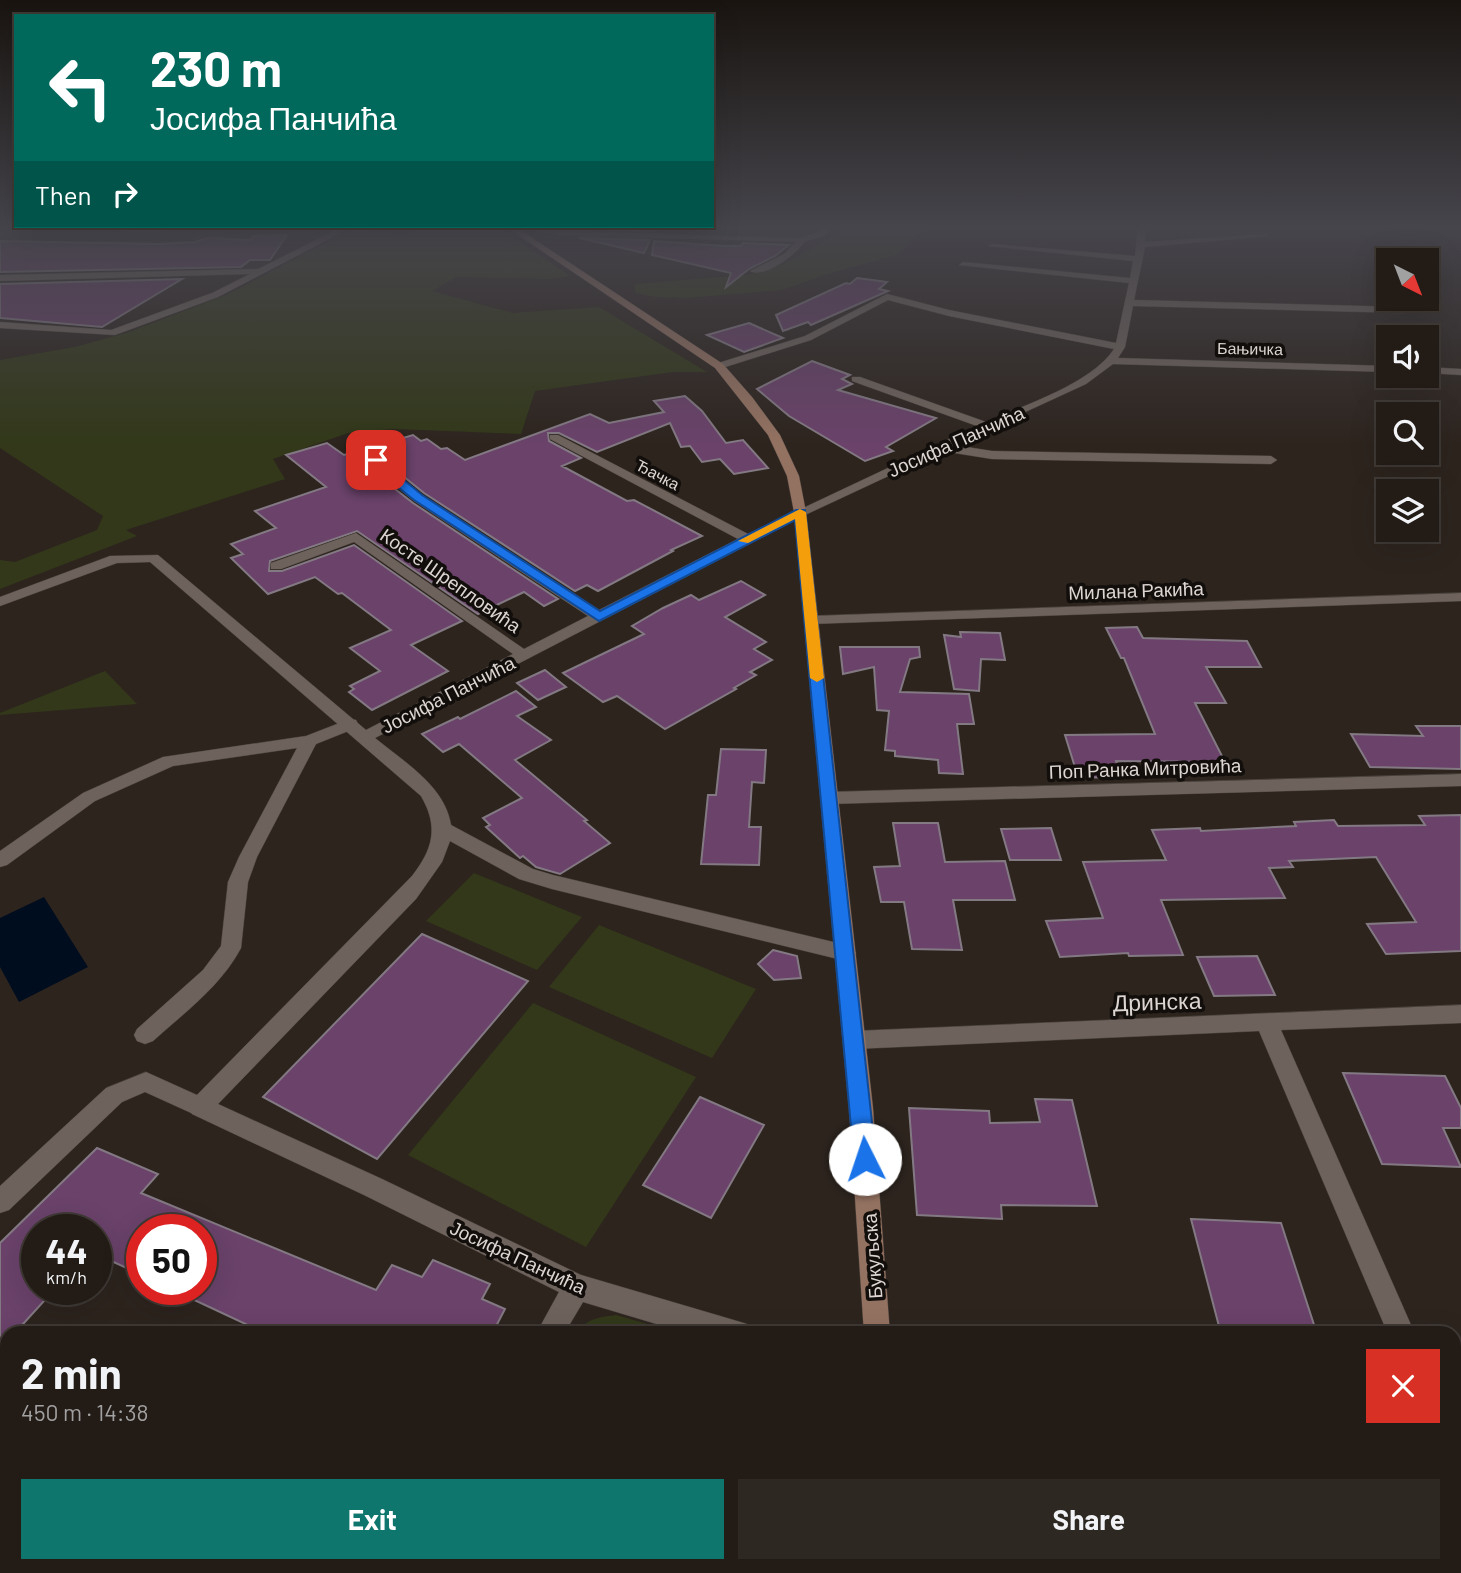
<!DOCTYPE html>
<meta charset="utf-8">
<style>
body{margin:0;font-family:Barlow,sans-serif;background:#2e2823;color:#f1f3f6;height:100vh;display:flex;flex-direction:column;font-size:26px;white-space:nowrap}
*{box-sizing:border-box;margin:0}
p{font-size:23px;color:#a2a1a1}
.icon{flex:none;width:38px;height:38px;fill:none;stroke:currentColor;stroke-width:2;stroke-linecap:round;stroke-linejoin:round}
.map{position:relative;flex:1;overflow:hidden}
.sheet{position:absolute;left:0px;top:1326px;width:1461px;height:247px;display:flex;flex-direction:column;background:#221b16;border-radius:21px 21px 0 0;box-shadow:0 7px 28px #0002,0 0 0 2px #3f3935}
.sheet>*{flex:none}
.top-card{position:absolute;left:14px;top:14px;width:700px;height:214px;border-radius:0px;box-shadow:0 7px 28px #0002,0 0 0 2px #3f3935;background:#00695c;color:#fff;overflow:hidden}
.needle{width:46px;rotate:138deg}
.tools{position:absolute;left:1376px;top:248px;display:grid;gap:14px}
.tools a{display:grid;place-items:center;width:63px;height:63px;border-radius:0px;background:#221b16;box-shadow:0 7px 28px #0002,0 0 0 2px #3f3935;font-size:35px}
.speed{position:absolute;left:21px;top:1214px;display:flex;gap:14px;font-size:35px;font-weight:700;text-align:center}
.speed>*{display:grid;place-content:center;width:91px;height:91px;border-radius:50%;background:#221b16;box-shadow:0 7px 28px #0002,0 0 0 2px #3f3935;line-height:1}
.speed small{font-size:18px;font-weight:400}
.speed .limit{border:10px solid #d22;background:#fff;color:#111}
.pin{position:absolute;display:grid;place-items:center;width:60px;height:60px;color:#fff;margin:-30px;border-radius:14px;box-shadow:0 4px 10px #0006}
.me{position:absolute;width:77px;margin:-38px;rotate:356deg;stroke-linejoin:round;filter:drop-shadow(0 0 5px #0008)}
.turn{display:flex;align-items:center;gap:24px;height:147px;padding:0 21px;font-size:32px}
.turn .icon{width:91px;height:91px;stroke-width:2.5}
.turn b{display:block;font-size:49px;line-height:60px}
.then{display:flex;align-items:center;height:66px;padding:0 21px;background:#0003;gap:14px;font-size:26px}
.round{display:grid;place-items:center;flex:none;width:74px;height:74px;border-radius:0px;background:#2e2823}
.summary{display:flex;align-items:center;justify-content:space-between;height:119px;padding:0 21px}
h1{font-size:42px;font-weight:700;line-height:52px}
.action{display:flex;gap:14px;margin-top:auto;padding:14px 21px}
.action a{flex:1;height:80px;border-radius:0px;background:#0f766e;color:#fff;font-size:28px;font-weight:700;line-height:80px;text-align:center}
.action a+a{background:#2e2823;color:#f1f3f6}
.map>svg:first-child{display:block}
.green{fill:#323819}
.water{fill:#000d1e}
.building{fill:#6a426a;stroke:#837983;stroke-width:2}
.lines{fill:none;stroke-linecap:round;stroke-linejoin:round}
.service-casing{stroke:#49413c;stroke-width:1}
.pedestrian-casing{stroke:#49413c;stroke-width:1}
.minor-casing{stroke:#49413c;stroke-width:1}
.secondary-casing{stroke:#49413c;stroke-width:1}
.service{fill:#6e635c;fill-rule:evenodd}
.pedestrian{fill:#6e635c;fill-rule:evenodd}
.minor{fill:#6e635c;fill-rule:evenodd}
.secondary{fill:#947261;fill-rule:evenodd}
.route{fill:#1a73e8;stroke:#114b97;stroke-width:2}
.slow{fill:#f59e0b}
.labels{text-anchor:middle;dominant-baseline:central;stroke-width:7;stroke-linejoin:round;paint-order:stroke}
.far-street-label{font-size:16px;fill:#dcd5d1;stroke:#120e0b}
.street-label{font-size:19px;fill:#dcd5d1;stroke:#120e0b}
.near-street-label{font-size:23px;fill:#dcd5d1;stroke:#120e0b}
</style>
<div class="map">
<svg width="1461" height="1573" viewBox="0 0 1461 1573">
<rect width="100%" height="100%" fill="#2d241e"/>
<g class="green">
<path d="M 843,225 L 932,225 L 910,241 L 899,254 L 824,275 L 781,290 L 687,298 L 656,297 L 636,293 L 634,284 L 749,275 L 788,262 L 839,233 Z"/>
<path d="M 422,226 L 496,226 L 570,276 L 551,279 L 456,277 L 432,291 L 513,313 L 599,307 L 707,372 L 673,372 L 535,391 L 521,434 L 394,429 L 348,433 L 273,459 L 285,479 L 126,530 L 137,536 L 0,589 L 0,560 L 15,562 L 97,530 L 103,516 L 0,448 L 0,360 L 75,347 L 129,332 L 226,295 L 355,228 L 407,237 Z"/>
<path d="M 105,671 L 137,704 L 0,715 L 0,713 Z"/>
<path d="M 474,873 L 582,917 L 537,970 L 426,921 Z"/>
<path d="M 599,925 L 756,989 L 712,1058 L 549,987 Z"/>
<path d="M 533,1003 L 696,1077 L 586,1247 L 408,1155 Z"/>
<path d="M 616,1315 L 679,1333 L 576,1333 C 586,1319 599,1317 616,1315 Z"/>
<path d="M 433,1566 L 855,1566 L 856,1573 L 429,1573 Z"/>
</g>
<path class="water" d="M 44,897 L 88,967 L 19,1002 L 0,967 L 0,918 Z"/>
<g class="building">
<path d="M 568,226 L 658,226 L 655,231 L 567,228 Z"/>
<path d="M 287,235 L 270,260 L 250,260 L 241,267 L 0,272 L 0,241 L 160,244 L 195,242 L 207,238 L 251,240 L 253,236 Z"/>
<path d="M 579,238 L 650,240 L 644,253 Z"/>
<path d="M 654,241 L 725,246 L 741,246 L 743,243 L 789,245 L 775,256 L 749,269 L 726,287 L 731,273 L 652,255 Z"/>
<path d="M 857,278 L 887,282 L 879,289 L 888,291 L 811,325 L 808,322 L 783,331 L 776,315 L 846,283 L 850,284 Z"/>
<path d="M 182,279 L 102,327 L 0,318 L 0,284 Z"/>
<path d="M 749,323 L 783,338 L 744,352 L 707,335 Z"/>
<path d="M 812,361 L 850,375 L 842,379 L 852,384 L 838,390 L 936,418 L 886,447 L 893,451 L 865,461 L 789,416 L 757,389 Z"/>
<path d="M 685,396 L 702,411 L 726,443 L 743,440 L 768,468 L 734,474 L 720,459 L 702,462 L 690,446 L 681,447 L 670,423 L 597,452 L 559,433 L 548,433 L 549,441 L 581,458 L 562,466 L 627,501 L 634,500 L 702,536 L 671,550 L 673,551 L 598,591 L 587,585 L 575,591 L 424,493 L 393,468 L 382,455 L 370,456 L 368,462 L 381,478 L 413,503 L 558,599 L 544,606 L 524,592 L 478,614 L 357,531 L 270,561 L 269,571 L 282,571 L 354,545 L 462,621 L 411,645 L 448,671 L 372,710 L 349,692 L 354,689 L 350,686 L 380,671 L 350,648 L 391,630 L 342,593 L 338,594 L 315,577 L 268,594 L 231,558 L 243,554 L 231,544 L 276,528 L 255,511 L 326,487 L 286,455 L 327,443 L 344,455 L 413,435 L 421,441 L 427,439 L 441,449 L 447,448 L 465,460 L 590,414 L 609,423 L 664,412 L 654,401 Z"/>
<path d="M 741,581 L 765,595 L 725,617 L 766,642 L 754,649 L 772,660 L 750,672 L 756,675 L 734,688 L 736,689 L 665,729 L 617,696 L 603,702 L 563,673 L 644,634 L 632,626 L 663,608 L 691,595 L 699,600 Z"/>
<path d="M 1137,627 L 1143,638 L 1247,641 L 1261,667 L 1206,667 L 1226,703 L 1195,703 L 1225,762 L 1116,761 L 1122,778 L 1078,777 L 1065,735 L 1155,734 L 1124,658 L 1121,658 L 1106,628 Z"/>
<path d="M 960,632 L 1000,633 L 1005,660 L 981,659 L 979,691 L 954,689 L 944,635 L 961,637 Z"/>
<path d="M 840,647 L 919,647 L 920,657 L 910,659 L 900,692 L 969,694 L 974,724 L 957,724 L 963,774 L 939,773 L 938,760 L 895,756 L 895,751 L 885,750 L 889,711 L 877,710 L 874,667 L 843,674 Z"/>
<path d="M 545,670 L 566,687 L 538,700 L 517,683 Z"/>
<path d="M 516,691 L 536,707 L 517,716 L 551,740 L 515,760 L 587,820 L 584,821 L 610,843 L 560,874 L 536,867 L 523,856 L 520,858 L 486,827 L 490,825 L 483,818 L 522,798 L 459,744 L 443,752 L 422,734 L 458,717 L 460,719 Z"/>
<path d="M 1416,726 L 1461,726 L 1461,769 L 1370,767 L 1351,734 L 1423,736 Z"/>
<path d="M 721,749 L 766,750 L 764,783 L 752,782 L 749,827 L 761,827 L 759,865 L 701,864 L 708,795 L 716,795 Z"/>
<path d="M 1461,815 L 1461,951 L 1386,954 L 1367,924 L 1416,922 L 1376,857 L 1289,861 L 1293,867 L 1269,868 L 1285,898 L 1161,900 L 1183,955 L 1129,956 L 1128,953 L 1060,957 L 1046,921 L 1103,918 L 1083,862 L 1166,860 L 1152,830 L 1200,828 L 1201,831 L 1296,826 L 1294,822 L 1334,820 L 1338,826 L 1425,825 L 1419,816 Z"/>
<path d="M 893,823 L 938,823 L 945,862 L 1005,861 L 1015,900 L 953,900 L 962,950 L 912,949 L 904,902 L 881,902 L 874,867 L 900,866 Z"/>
<path d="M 1051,828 L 1061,860 L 1010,860 L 1001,829 Z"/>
<path d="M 422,934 L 528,981 L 377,1159 L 263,1097 Z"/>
<path d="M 773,950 L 797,956 L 801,978 L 774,980 L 758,964 Z"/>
<path d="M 1257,956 L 1275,995 L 1214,996 L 1197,957 Z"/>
<path d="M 1343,1073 L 1445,1076 L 1461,1108 L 1461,1128 L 1443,1128 L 1461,1167 L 1382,1164 Z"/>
<path d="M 700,1097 L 764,1125 L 711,1218 L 643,1185 Z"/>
<path d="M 1035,1099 L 1072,1100 L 1097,1206 L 1001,1205 L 1002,1219 L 917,1215 L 909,1108 L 989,1111 L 990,1123 L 1040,1122 Z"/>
<path d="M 97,1148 L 158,1174 L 141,1193 L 376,1290 L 392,1265 L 422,1277 L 433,1260 L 490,1284 L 482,1299 L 505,1309 L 492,1334 L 267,1334 L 173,1290 L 201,1290 L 201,1230 L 142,1230 L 142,1275 L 96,1254 L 96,1230 L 37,1230 L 37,1290 L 54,1290 L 14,1334 L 7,1334 L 7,1341 L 0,1349 L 0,1243 Z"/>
<path d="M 1191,1219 L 1281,1223 L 1317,1334 L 1221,1334 Z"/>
</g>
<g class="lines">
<g class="service-casing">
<g id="service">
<path d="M 799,238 L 806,240 C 798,253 765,279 750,271 L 784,254 Z"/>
<path d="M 350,719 L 356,720 L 358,724 L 356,728 L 316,744 L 257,857 L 248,882 L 241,948 C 221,986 184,1013 153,1041 L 145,1044 L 137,1041 L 134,1035 L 137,1029 L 203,970 L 221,946 L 228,882 L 239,857 L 297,748 L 173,766 L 95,801 L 7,865 L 0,867 L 0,851 L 83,793 L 163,757 L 306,736 Z"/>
</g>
</g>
<g class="pedestrian-casing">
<path id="pedestrian" d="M 146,1072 L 208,1100 L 212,1107 L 208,1114 L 200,1117 L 145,1092 L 122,1102 L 9,1210 L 0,1213 L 0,1186 L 106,1088 Z"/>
</g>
<g class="minor-casing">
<g id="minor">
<path d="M 826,225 L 835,225 L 824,236 L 802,242 L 563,235 L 507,226 L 563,231 L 801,238 L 818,232 Z"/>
<path d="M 1138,225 L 1146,225 L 1145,242 L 1265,234 L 1269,236 L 1145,247 L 1134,300 L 1403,307 L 1408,310 L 1403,313 L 1133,306 L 1125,347 L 1118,358 L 1388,366 L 1388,372 L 1113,364 L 1086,384 L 954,445 L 992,451 L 1271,456 L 1277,460 L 1271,464 L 992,459 L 942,451 L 805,515 L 375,738 C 404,762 445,786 451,825 L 533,869 L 553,875 L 846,945 L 853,948 L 856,953 L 853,958 L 846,961 L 552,889 L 519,879 L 450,841 L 442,862 L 416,899 L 218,1104 L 382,1179 L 581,1275 L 737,1321 L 747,1324 L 750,1334 L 690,1334 L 583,1302 L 564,1334 L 536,1334 L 559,1292 L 364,1195 L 192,1114 L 188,1107 L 192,1100 L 412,876 C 433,849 439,827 421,796 L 150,562 L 117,563 L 0,606 L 0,597 L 110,556 L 158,555 L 366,730 L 513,654 L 354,542 L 281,569 L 271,569 L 271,563 L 356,533 L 524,649 L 588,616 L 414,501 L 383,476 L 370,460 L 372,457 L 380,457 L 391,470 L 422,495 L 599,610 L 738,539 L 550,439 L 550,435 L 558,435 L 748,534 L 977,426 L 852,381 L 852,377 L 860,377 L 986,422 C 1024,405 1091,384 1114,349 L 949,316 L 888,300 L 811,340 L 719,369 L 715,368 L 715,364 L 805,336 L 887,294 L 949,310 L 1116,343 L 1129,283 L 959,265 L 963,262 L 1130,278 L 1133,261 L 988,246 L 992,244 L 1135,256 Z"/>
<path d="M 61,226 L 219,226 L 143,232 Z"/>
<path d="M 344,226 L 354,226 L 218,297 L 115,335 L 0,328 L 0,322 L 111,330 L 212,293 L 250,274 L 0,281 L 0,275 L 258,269 Z"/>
<path d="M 1426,367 L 1461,369 L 1461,375 L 1426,373 Z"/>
<path d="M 1461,593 L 1461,601 L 811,624 L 804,620 L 811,616 Z"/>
<path d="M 1461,774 L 1461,786 L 829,804 L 820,798 L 829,792 Z"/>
<path d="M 1461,1005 L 1461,1023 L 1281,1030 L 1415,1334 L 1388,1334 L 1259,1031 L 854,1049 L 846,1046 L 843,1040 L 846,1034 L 854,1031 Z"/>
<path d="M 1454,1439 L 1461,1441 L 1461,1483 L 1454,1480 Z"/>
<path d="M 394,1566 L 426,1566 L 424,1573 L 391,1573 Z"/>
</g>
</g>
<g class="secondary-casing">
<g id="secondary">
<path d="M 505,226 L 514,226 L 723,364 L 752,397 L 780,435 L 799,476 L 806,512 L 873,1108 L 890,1334 L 864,1334 L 849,1108 L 794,512 L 787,476 L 768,435 L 715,368 Z"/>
<path d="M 888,1566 L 918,1566 L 920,1573 L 888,1573 Z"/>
</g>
</g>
<use href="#service" class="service"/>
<use href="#pedestrian" class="pedestrian"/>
<use href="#minor" class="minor"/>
<use href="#secondary" class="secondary"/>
</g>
<linearGradient id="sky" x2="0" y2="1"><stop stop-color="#191410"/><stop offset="0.51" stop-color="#46454c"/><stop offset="1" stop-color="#46454c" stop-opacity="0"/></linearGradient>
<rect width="1461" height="445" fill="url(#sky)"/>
<path class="route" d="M 376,457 L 422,495 L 600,611 L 796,510 L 805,510 L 876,1159 L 873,1166 L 865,1168 L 857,1166 L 854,1159 L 795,520 L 599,621 L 414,500 L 383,475 L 371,460 Z"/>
<path class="slow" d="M 800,509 L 806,512 L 824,678 L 817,682 L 810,678 L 795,519 L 748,543 L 738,541 Z"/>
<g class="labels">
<g class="far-street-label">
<text transform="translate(1250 348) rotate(1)">Бањичка</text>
<text transform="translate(658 474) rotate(28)">Ђачка</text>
</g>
<g class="street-label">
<text transform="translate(956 441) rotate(-24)">Јосифа Панчића</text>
<text transform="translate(451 580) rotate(35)">Косте Шрепловића</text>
<text transform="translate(1136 590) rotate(-2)">Милана Ракића</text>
<text transform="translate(448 694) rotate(-27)">Јосифа Панчића</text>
<text transform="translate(1145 768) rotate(-2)">Поп Ранка Митровића</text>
<text transform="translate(872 1256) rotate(-94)">Букуљска</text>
<text transform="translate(518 1257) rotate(25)">Јосифа Панчића</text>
</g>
<g class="near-street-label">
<text transform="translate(1157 1001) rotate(-2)">Дринска</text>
</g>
</g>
</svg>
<div class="tools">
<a><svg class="needle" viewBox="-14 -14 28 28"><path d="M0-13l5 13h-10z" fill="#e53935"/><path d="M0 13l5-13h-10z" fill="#a2a1a1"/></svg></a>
<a><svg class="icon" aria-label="sound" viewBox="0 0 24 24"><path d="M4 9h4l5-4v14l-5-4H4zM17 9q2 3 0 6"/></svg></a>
<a><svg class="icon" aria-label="search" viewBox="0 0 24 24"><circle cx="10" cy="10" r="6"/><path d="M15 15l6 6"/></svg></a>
<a><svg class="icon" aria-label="layers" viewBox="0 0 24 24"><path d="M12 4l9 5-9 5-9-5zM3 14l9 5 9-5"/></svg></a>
</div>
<div class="speed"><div>44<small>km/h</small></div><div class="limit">50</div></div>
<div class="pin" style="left:376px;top:460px;background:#d93025"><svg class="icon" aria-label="arrive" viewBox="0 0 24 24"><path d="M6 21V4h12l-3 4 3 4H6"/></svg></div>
<svg class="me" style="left:865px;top:1159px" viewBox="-20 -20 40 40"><circle r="19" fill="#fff"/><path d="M0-13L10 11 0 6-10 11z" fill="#1a73e8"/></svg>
<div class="top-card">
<div class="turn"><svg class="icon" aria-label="left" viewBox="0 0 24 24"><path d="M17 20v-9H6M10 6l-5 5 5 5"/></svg><div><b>230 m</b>Јосифа Панчића</div></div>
<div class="then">Then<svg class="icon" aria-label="right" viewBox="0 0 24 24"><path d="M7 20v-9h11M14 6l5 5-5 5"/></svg></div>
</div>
<section class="sheet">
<div class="summary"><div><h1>2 min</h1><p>450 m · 14:38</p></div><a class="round" style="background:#d93025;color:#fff"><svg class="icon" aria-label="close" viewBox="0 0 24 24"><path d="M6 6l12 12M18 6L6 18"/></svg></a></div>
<div class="action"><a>Exit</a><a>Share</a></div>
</section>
</div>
